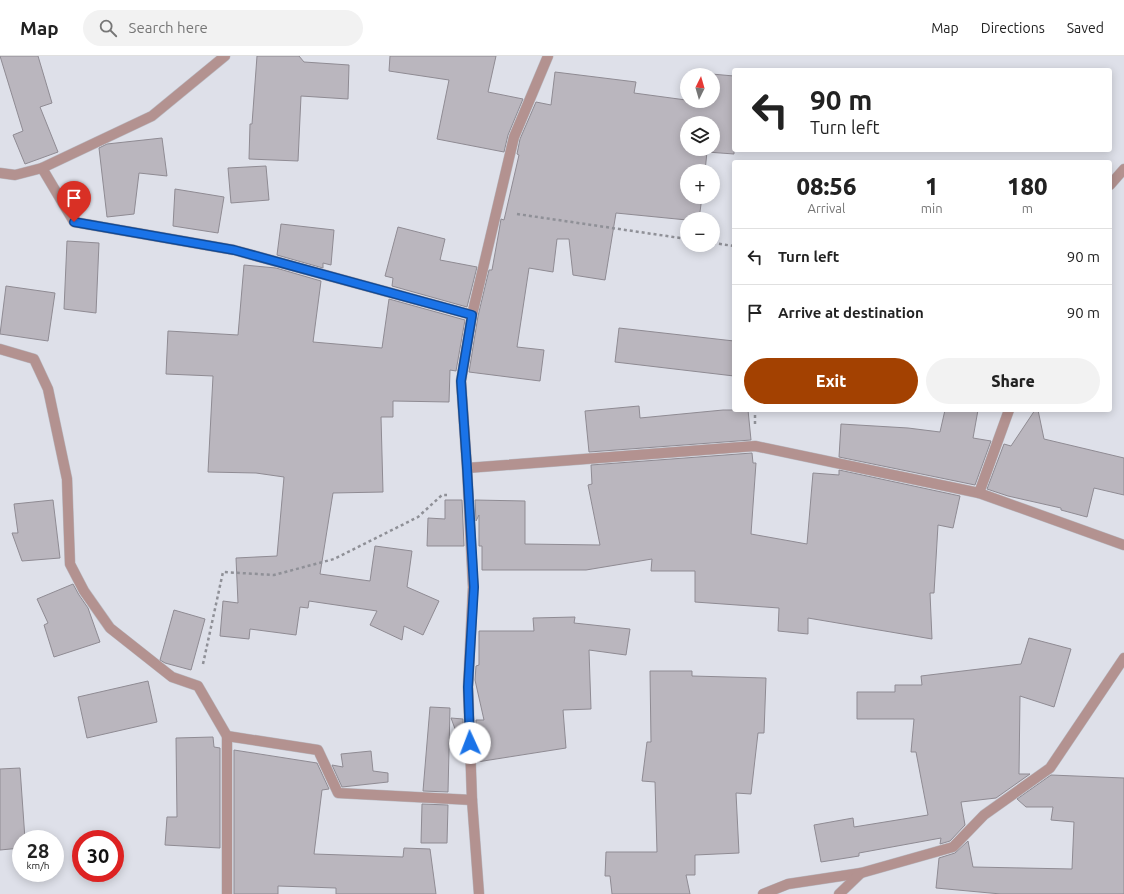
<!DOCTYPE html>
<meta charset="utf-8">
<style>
body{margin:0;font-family:Ubuntu,sans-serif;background:#f2f2f2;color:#222;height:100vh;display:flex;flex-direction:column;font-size:15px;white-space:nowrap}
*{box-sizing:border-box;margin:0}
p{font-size:13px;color:#767676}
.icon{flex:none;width:22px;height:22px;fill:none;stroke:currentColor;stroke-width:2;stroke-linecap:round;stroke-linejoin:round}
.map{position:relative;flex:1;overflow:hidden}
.drawer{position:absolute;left:732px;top:104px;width:380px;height:252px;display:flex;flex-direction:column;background:#fff;border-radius:4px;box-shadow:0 2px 10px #0003}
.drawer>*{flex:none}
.guide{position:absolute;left:732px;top:12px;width:380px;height:84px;border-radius:4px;box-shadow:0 2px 10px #0003;background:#fff;color:#222;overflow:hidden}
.needle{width:26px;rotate:5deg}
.tools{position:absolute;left:680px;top:12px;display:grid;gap:8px}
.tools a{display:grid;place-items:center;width:40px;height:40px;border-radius:50%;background:#fff;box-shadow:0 2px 10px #0003;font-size:20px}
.speed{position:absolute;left:12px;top:774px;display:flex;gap:8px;font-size:20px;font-weight:700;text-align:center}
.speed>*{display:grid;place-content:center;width:52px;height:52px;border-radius:50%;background:#fff;box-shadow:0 2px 10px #0003;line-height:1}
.speed small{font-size:10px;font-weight:400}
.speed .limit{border:6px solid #d22;background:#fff;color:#111}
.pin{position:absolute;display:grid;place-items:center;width:34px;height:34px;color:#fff;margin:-41px -17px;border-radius:50% 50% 50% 0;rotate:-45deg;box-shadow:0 0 4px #0007}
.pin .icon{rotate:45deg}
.me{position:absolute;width:44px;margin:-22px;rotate:358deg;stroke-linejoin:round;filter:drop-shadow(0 0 3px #0008)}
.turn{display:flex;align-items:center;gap:14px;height:84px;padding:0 12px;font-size:18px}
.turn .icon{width:52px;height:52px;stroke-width:2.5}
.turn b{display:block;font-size:28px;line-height:34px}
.eta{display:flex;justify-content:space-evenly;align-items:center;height:68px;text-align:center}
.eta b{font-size:24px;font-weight:800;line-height:28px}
.primary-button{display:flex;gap:8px;margin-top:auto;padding:8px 12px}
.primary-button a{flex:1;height:46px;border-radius:24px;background:#a34101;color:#fff;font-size:16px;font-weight:800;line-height:46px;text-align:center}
.primary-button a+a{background:#f2f2f2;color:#222}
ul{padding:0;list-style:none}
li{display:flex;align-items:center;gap:12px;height:56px;padding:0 12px;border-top:1px solid #e0e0e0}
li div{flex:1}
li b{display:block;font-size:15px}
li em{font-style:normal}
header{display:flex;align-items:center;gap:24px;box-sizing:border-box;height:56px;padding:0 20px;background:#fff;border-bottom:1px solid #e0e0e0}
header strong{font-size:19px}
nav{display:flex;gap:22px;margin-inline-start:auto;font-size:14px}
.search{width:280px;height:36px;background:#f2f2f2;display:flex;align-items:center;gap:10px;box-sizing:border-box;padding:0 14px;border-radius:22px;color:#767676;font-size:15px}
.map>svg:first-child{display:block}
.building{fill:#bab6be;stroke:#8f8b93;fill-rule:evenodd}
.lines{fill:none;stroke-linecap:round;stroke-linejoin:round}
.minor-casing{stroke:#babbc3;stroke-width:11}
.path{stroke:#8f9097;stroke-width:2.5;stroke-dasharray:3 3;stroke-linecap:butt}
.minor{stroke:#b39290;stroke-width:10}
.route-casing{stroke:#114b97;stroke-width:10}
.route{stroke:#1a73e8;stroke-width:7}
</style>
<header>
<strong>Map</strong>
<div class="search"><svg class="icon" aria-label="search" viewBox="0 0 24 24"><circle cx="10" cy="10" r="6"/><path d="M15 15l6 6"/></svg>Search here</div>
<nav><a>Map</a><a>Directions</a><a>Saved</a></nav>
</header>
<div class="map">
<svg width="1124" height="838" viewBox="0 0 1124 838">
<rect width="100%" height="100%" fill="#dee0e9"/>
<g class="building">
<path d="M 0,0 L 38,0 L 52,47 L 40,51 L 58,96 L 25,108 L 13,79 L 23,75 Z"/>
<path d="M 257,0 L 299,0 L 304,6 L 349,9 L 348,43 L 301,40 L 298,105 L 249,103 L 250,68 L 252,68 Z"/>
<path d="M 390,0 L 496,0 L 488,36 L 523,43 L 508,79 L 504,96 L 437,83 L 449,24 L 389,15 Z"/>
<path d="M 555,16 L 636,26 L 634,37 L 686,44 L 687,32 L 687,45 L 713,45 L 713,19 L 688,19 L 689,16 L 734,20 L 734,98 L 707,96 L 705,115 L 687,115 L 687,141 L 702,141 L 699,163 L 687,163 L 687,164 L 616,157 L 605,224 L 573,219 L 569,183 L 557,183 L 553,216 L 529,212 L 517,291 L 544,294 L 540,325 L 469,316 L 478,260 L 489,214 L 492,214 L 499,175 L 501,163 L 504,164 L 519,99 L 517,98 L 520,83 L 536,46 L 551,49 ZM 687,67 L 713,67 L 713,93 L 687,93 Z"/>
<path d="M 162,82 L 167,120 L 139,117 L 134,158 L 107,161 L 99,92 L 107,88 Z"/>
<path d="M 266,110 L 269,144 L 231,147 L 228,112 Z"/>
<path d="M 175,133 L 224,141 L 218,177 L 173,170 Z"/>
<path d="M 281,168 L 334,174 L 331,209 L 323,207 L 323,212 L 277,199 Z"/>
<path d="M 398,171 L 445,183 L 440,204 L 477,211 L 467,251 L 392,230 L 393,222 L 385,220 Z"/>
<path d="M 67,185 L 99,187 L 96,257 L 64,253 Z"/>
<path d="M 244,209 L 276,212 L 321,225 L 313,286 L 382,292 L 389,243 L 465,264 L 456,315 L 450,314 L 449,346 L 393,345 L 393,361 L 381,361 L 383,436 L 333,437 L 320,518 L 370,525 L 375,490 L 412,495 L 407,531 L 439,545 L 423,579 L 404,570 L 402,584 L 370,569 L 377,555 L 309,545 L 308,552 L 300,551 L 296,579 L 250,573 L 249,583 L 220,580 L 223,545 L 238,547 L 236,502 L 277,500 L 284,421 L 256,417 L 208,416 L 213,320 L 166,318 L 168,275 L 238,279 Z"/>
<path d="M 6,230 L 55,237 L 48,285 L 0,278 Z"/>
<path d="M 619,272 L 734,285 L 734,320 L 615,306 Z"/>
<path d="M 639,350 L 640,362 L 723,354 L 748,354 L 751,384 L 589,396 L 585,355 Z"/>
<path d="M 945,354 L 978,354 L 973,382 L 991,385 L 975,429 L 839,401 L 841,368 L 908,372 L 940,376 Z"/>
<path d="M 1035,354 L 1038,354 L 1044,383 L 1124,402 L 1124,439 L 1094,432 L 1087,461 L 1061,454 L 1061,452 L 1008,440 L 987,433 L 1004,388 L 1011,390 Z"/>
<path d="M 752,397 L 753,407 L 756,407 L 751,478 L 807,488 L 813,417 L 839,419 L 839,414 L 960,440 L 953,472 L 938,469 L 934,537 L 930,537 L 932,583 L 808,562 L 808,578 L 778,575 L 779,552 L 695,546 L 695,515 L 651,515 L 652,503 L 586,514 L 482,514 L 482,490 L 479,490 L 479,459 L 476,465 L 475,444 L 525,445 L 525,488 L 600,489 L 588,429 L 592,428 L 591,409 Z"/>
<path d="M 53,444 L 60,502 L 22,505 L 12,477 L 18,477 L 14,448 Z"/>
<path d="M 445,444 L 462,444 L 464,490 L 427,490 L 428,462 L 445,463 Z"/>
<path d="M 73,528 L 79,539 L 88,552 L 100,586 L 54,601 L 44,569 L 48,567 L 37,543 Z"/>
<path d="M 174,554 L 205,563 L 191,614 L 165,607 L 160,604 Z"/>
<path d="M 575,561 L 574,567 L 630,573 L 626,599 L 589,594 L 591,653 L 563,654 L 566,692 L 477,706 L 476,664 L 484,664 L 475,624 L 476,610 L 479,609 L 479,575 L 534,575 L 533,562 Z"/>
<path d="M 1029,582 L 1071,593 L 1054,651 L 1020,640 L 1019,718 L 1030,718 L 996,742 L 961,746 L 965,769 L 950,785 L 940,788 L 941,782 L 859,797 L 859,800 L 821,806 L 814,769 L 853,762 L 854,771 L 928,759 L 916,696 L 911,696 L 914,663 L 857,663 L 857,636 L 895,636 L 895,629 L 922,629 L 921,620 L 1021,608 Z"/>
<path d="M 650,615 L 692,615 L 692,620 L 766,622 L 764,677 L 758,677 L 751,738 L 736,737 L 739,797 L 695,799 L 695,819 L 686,819 L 690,838 L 612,838 L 610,820 L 605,820 L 606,796 L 657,796 L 655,726 L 642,725 L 647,686 L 651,686 Z"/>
<path d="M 148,625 L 157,666 L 87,682 L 78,641 Z"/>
<path d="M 430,651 L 450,652 L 448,736 L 423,735 Z"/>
<path d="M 451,662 L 463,663 L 464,697 Z"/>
<path d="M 213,681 L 214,691 L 220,692 L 220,792 L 165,789 L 167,761 L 177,761 L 176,682 Z"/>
<path d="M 234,694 L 317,707 L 329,733 L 322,734 L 314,798 L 403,801 L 404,792 L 430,793 L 436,838 L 336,838 L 336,832 L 278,830 L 278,838 L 234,838 Z"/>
<path d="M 371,695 L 373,715 L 388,717 L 388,726 L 342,731 L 332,709 L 343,711 L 341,698 Z"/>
<path d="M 20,712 L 25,783 L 21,783 L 21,792 L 0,794 L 0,713 Z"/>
<path d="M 1051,719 L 1124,722 L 1124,838 L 1001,838 L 936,832 L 939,802 L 955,797 L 968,785 L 973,811 L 1072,813 L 1074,766 L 1051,764 L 1053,751 L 1026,751 L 1017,743 Z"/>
<path d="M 422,748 L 448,749 L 447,787 L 421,787 Z"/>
</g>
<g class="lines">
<g class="minor-casing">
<g id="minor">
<path d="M 42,112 L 74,166 L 234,194 L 472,259"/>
<path d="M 0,117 L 15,119 L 42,112 L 152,60 L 225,0"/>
<path d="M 1110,129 L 1124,113"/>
<path d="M 0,293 L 34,303 L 48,333 L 67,423 L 70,508 L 84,535 L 110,572 L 172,621 L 198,630 L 227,680 L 227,838"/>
<path d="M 467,412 L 755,390 L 979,437 L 1124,489"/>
<path d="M 979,437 L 1009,354"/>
<path d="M 227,680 L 318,694 L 338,737 L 472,744"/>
<path d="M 479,838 L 472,744 L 468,631 L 473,531 L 467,412 L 461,325 L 472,259 L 514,81 L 548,0"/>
<path d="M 763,838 L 788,828 L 861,817"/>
<path d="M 839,838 L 861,817 L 953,791 L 984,759 L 1050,712 L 1124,602"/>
</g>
</g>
<g class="path">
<path d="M 517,158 L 687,183"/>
<path d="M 713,187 L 734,190"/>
<path d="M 755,368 L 755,354"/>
<path d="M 203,608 L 223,516 L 274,519 L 334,503 L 418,461 L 442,439 L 447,439"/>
</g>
<use href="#minor" class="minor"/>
</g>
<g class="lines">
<g class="route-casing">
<path id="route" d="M 74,166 L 234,194 L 472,259 L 461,325 L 467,412 L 474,531 L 468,631 L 470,687"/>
</g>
<use href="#route" class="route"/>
</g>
</svg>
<div class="tools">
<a><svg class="needle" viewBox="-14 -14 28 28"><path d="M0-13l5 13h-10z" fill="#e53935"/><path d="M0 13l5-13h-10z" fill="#767676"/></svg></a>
<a><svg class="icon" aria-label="layers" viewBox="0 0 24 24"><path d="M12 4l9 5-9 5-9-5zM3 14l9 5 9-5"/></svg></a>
<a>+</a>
<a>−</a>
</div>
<div class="speed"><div>28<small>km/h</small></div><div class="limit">30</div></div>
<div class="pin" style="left:74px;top:166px;background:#d93025"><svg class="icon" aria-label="arrive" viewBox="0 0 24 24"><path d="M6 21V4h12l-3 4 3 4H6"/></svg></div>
<svg class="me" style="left:470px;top:687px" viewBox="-20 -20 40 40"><circle r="19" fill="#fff"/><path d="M0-13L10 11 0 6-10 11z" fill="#1a73e8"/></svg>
<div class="guide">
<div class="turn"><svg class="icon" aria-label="left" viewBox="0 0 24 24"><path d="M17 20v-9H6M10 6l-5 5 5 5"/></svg><div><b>90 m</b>Turn left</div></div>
</div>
<section class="drawer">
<div class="eta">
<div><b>08:56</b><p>Arrival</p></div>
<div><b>1</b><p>min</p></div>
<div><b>180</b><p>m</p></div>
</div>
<ul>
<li><svg class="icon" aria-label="left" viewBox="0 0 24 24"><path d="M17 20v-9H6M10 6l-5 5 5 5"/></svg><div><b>Turn left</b></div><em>90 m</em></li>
<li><svg class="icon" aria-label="arrive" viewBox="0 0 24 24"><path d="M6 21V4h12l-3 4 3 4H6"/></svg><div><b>Arrive at destination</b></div><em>90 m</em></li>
</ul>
<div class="primary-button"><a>Exit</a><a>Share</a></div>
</section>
</div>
